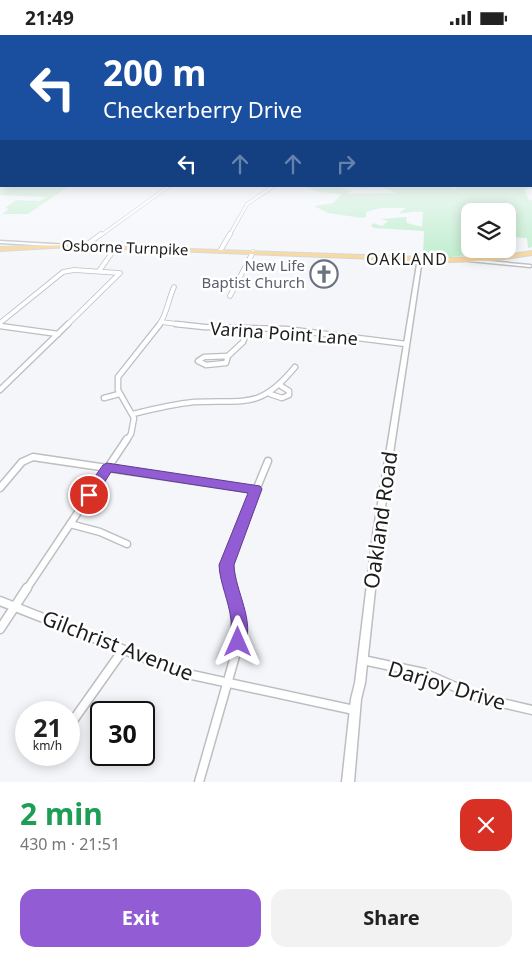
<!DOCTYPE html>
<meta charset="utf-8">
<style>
body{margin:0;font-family:"Noto Sans",sans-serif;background:#f2f2f2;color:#222;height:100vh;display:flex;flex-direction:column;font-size:19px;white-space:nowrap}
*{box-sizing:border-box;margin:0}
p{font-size:16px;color:#767676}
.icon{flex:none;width:28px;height:28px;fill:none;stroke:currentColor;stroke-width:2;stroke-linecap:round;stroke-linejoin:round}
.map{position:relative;height:747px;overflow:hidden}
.side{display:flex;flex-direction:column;background:#fff;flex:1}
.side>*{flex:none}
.banner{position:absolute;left:0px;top:0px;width:532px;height:152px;box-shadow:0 2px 12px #0003;background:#1a4fa0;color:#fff;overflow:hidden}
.buttons{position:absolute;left:461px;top:168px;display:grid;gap:10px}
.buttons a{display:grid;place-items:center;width:55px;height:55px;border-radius:10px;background:#fff;box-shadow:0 2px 12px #0003;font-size:25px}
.speed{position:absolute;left:15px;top:666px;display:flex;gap:10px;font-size:25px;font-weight:700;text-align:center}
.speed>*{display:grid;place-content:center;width:65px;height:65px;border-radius:50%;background:#fff;box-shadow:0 2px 12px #0003;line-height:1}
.speed small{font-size:12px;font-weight:400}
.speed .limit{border:2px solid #111;border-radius:8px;background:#fff;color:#111}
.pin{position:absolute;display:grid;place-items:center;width:42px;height:42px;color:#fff;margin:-21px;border:2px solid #fff;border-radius:50%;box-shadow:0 1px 5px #0007}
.me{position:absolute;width:55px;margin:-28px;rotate:0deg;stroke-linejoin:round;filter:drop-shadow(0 0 4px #0008)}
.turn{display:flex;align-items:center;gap:18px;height:105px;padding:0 20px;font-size:22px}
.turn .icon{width:65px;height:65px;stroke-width:2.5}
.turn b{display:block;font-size:35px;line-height:42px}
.lanes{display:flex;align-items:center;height:48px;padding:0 20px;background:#0003;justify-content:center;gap:25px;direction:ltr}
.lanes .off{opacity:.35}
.round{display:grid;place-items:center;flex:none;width:52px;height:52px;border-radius:15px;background:#f2f2f2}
.summary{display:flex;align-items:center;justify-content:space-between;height:85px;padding:0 20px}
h1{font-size:30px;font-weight:700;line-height:38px;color:#1e9e55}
.cta{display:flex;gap:10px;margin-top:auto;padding:10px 20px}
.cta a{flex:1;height:58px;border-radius:15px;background:#925cd4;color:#fff;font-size:20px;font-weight:700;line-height:58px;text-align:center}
.cta a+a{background:#f2f2f2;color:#222}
.status{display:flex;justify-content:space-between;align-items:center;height:35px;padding:0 25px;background:#fff;direction:ltr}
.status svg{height:14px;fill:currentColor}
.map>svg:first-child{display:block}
.green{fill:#b9ecc9}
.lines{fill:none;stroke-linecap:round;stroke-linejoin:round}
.minor-far4-casing{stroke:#bdbec2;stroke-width:4}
.minor-far3-casing{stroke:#bdbec2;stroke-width:5.5}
.minor-far2-casing{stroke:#bdbec2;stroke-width:7}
.minor-far1-casing{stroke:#bdbec2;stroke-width:9}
.minor-casing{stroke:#bdbec2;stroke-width:11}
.tertiary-casing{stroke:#bdbec2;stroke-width:3}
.primary-casing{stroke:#d2d2d2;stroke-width:2}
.minor-far4{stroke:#fff;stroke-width:2.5}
.minor-far3{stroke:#fff;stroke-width:4}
.minor-far2{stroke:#fff;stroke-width:4.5}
.minor-far1{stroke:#fff;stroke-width:6}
.minor{stroke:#fff;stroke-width:8}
.tertiary{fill:#fff;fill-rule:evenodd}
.primary{fill:#f8d492;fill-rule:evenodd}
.route{fill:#925cd4;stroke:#5f3c8a}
.labels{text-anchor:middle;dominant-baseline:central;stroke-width:5;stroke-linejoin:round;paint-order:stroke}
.far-street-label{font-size:15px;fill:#1c1c1d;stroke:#fff}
.far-worship-label{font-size:15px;fill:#5b616d;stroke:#fff;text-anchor:end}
.far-neighbourhood-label{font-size:16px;letter-spacing:1px;fill:#1c1c1d;stroke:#fff}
.street-label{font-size:18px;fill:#1c1c1d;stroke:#fff}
.near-street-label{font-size:21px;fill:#1c1c1d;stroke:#fff}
</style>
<div class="status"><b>21:49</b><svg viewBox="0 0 49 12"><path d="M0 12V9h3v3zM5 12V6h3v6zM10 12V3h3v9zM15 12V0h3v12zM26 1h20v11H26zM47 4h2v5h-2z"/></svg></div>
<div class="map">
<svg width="532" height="747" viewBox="0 0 532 747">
<rect width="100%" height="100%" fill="#f5f6fa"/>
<g class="green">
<path d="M 532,146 L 532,154 L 524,154 L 529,165 L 532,165 L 532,212 L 528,213 L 527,203 L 508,202 L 508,176 L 470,176 L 470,214 L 493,214 L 495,217 L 451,222 L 423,221 L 424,196 L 374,193 L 371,191 L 373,188 L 382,191 L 388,186 L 380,184 L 406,182 L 407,188 L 422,192 L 423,177 C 415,175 408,179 399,178 L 406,173 L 381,173 L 366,177 L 366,182 L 362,183 L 328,178 L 314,171 L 333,168 L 342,159 L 319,157 L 305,151 L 337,151 L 351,156 L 347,159 L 395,158 C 384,148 362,157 348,151 L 451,151 L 452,154 L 465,151 L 531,152 Z"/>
<path d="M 69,151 L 28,179 L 4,179 L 0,181 L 9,174 L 5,173 L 16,165 L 40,166 L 46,162 L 0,160 L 0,152 Z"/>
</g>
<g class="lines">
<g class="minor-far4-casing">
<g id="minor-far4">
<path d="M 100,201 L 169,151"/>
<path d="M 229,201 L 247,169 L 274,151"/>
</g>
</g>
<g class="minor-far3-casing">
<g id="minor-far3">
<path d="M 85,211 L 101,199"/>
<path d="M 220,216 L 230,199"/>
<path d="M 99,236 L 116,212"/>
<path d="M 230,261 L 253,217"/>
<path d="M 161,287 L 186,290"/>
<path d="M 0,288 L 63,237 L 74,235 L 120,238 L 67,290"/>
<path d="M 159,290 C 167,279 168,265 174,252"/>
</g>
</g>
<g class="minor-far2-casing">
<g id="minor-far2">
<path d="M 176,289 L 204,292 L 286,294 L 406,309"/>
<path d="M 0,291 L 58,299"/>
<path d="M 228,321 L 226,328 L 206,330 L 198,326 L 204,322 Z"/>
<path d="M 228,321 L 243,307 L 248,294"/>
<path d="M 0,355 L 68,289"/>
<path d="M 270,359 L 282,363 L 289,360 L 289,356 L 281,351"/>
<path d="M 104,363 L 119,359"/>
<path d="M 133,379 C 153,374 174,369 194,367 C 244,364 259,376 295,332"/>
<path d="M 127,405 L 131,399 L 134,383 L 118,355 L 118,342 L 160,289"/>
</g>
</g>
<g class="minor-far1-casing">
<g id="minor-far1">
<path d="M 0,453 L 22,427 L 33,422 L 256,455"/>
<path d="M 70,489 L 100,497 L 127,509"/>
<path d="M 26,555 L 127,404"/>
<path d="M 231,555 L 227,542 L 228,523 L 268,426"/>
</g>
</g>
<g class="minor-casing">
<g id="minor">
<path d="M 0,566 L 183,638 L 354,675"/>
<path d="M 0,594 L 27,553"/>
<path d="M 363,625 L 424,638 L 480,663 L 532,675"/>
<path d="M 72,687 L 123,615"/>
<path d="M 199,747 L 239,607 L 238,577 L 231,553"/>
</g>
</g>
<g class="tertiary-casing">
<g id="tertiary">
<path d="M 0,206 L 70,210 L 72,211 L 70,212 L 0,208 Z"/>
<path d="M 418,223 L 422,224 L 381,499 L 365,648 L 361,664 L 354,747 L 342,747 L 351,664 L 355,648 L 373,499 Z"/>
<path d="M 467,224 L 530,230 L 532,231 L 530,232 L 469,226 L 467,225 Z"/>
</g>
</g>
<g class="primary-casing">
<path id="primary" d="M 70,210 L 451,223 L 497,221 L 532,216 L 532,220 L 497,225 L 451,227 L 70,212 L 0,216 L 0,212 Z"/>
</g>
<use href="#minor-far4" class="minor-far4"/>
<use href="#minor-far3" class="minor-far3"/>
<use href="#minor-far2" class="minor-far2"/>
<use href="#minor-far1" class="minor-far1"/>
<use href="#minor" class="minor"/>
<use href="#tertiary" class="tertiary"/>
<use href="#primary" class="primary"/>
</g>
<linearGradient id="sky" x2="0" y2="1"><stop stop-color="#79c1e3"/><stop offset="0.56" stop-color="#fafbfd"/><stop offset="1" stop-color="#fafbfd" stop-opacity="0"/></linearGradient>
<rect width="532" height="235" fill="url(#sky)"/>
<path class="route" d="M 107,428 L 260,451 L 262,454 L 234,530 C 235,556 256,587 244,612 L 238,615 L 233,612 C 228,603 232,594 231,585 C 229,566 220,549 219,530 L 248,458 L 111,437 L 94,464 L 84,464 L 82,460 L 84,457 L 103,430 Z"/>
<defs>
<g id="church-ring" transform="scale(1.4375)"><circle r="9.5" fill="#fff" stroke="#6b7280" stroke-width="1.5"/><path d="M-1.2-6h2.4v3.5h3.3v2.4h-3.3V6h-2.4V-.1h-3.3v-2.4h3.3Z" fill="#6b7280"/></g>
</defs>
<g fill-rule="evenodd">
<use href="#church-ring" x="324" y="239"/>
</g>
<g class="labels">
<g class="far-street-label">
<text transform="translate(125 212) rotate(2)">Osborne Turnpike</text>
</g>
<g class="far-worship-label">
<text x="305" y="230">New Life<tspan x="305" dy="17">Baptist Church</tspan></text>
</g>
<g class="far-neighbourhood-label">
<text x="407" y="224">OAKLAND</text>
</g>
<g class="street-label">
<text transform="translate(284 298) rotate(4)">Varina Point Lane</text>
</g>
<g class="near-street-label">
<text transform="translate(380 485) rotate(-82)">Oakland Road</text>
<text transform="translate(118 610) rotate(21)">Gilchrist Avenue</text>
<text transform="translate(447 650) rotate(17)">Darjoy Drive</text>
</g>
</g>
</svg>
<div class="buttons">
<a><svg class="icon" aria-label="layers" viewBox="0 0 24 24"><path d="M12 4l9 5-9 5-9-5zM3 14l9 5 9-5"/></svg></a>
</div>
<div class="speed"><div>21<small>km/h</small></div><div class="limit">30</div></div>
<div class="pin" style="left:89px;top:460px;background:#d93025"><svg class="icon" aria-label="arrive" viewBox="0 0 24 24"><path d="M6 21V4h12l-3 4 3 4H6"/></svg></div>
<svg class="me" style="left:238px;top:607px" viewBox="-20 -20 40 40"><path d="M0-17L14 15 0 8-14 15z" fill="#925cd4" stroke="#fff" stroke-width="4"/></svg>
<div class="banner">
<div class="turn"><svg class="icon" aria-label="left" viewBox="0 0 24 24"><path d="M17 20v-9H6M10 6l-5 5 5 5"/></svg><div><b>200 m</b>Checkerberry Drive</div></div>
<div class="lanes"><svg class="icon" aria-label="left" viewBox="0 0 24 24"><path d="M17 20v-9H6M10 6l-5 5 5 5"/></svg><svg class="icon off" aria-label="ahead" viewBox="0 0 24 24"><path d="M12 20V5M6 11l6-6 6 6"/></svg><svg class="icon off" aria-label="ahead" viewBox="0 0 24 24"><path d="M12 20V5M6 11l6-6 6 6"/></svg><svg class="icon off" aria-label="right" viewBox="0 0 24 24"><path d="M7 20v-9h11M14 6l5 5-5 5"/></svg></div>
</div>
</div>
<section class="side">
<div class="summary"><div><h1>2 min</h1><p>430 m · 21:51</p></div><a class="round" style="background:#d93025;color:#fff"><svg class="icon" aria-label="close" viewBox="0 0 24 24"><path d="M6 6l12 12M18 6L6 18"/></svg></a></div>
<div class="cta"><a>Exit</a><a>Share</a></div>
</section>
